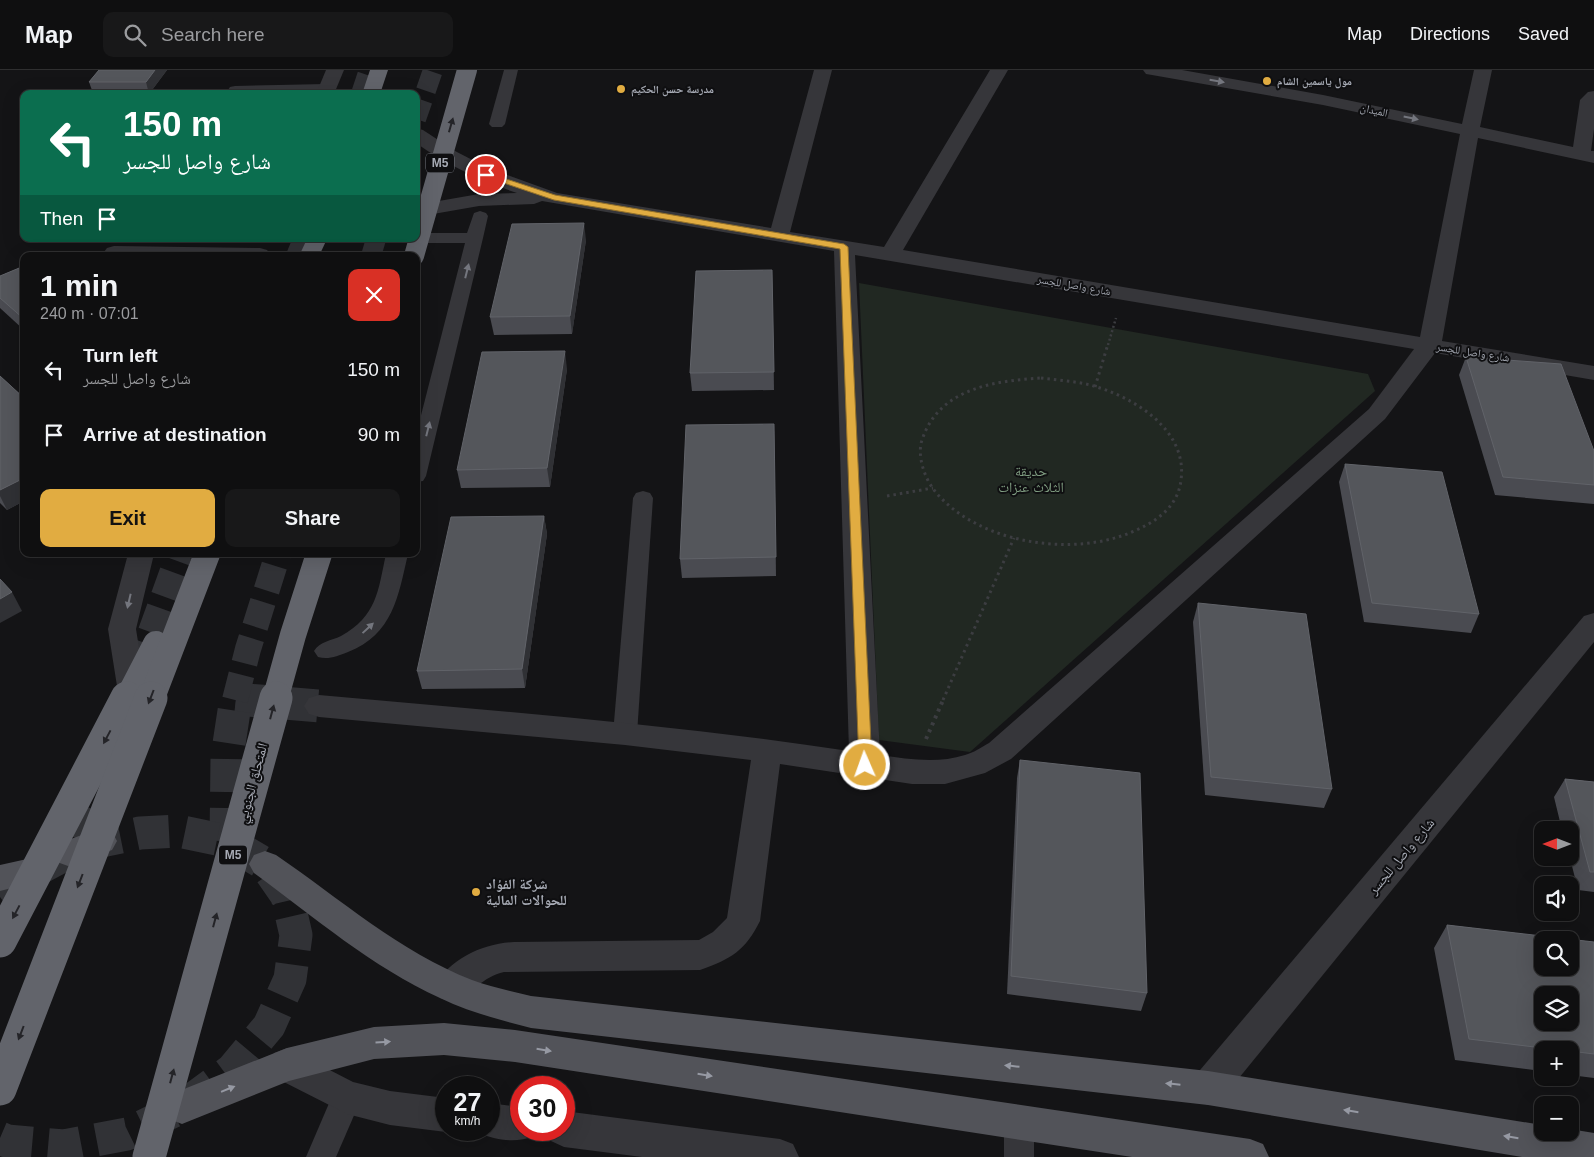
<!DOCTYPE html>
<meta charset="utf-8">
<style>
body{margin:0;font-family:Arial,"Noto Naskh Arabic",sans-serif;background:#181819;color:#f1f3f6;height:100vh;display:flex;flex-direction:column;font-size:19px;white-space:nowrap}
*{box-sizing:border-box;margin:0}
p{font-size:16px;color:#9b9c9f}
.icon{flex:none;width:28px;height:28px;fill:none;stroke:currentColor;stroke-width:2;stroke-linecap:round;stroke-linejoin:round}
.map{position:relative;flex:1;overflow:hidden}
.drawer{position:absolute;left:20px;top:182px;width:400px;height:305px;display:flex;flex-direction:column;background:#0f0f10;border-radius:10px;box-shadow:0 5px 20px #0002,0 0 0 1px #2f2f30}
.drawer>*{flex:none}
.banner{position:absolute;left:20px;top:20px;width:400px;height:152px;border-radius:10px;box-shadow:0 5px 20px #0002,0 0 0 1px #2f2f30;background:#0b6e4f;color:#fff;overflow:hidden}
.needle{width:32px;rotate:270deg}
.fabs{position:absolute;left:1534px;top:751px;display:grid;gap:10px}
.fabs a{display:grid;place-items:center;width:45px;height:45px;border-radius:10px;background:#0f0f10;box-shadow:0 5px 20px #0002,0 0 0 1px #2f2f30;font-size:25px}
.speed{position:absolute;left:435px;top:1006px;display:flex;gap:10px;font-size:25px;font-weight:700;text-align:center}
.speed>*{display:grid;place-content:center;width:65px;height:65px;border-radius:50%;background:#0f0f10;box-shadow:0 5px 20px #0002,0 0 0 1px #2f2f30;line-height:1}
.speed small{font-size:12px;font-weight:400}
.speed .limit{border:8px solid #d22;background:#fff;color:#111}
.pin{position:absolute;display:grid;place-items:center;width:42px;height:42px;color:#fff;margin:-21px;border:2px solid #fff;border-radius:50%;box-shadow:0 1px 5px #0007}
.me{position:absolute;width:55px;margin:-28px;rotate:358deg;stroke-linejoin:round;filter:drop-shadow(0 0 4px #0008)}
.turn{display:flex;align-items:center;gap:18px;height:105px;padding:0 20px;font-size:22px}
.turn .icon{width:65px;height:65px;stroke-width:2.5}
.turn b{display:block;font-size:35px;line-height:42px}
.then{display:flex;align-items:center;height:48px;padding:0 20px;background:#0003;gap:10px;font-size:19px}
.round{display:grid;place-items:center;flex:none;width:52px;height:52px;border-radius:10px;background:#181819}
.overview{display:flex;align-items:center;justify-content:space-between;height:85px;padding:0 20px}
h1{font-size:30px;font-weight:700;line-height:38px}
.cta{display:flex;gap:10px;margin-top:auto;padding:10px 20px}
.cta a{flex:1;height:58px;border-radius:10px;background:#e1ac41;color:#111;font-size:20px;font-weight:700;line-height:58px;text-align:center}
.cta a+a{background:#181819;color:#f1f3f6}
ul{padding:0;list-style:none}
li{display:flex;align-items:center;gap:15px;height:65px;padding:0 20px}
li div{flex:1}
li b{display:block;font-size:19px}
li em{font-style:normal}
header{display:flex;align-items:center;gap:30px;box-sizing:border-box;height:70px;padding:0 25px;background:#0f0f10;border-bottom:1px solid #2f2f30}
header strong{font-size:24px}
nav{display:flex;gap:28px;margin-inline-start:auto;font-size:18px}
.search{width:350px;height:45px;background:#181819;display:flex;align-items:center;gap:12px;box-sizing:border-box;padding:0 18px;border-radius:10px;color:#9b9c9f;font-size:19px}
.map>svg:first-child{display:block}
.green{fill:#212822}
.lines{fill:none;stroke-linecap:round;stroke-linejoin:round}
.minor-tunnel-far1{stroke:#313236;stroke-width:26;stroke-dasharray:26 12;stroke-linecap:butt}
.minor-tunnel{stroke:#313236;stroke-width:33;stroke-dasharray:33 16;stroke-linecap:butt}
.primary-tunnel-far2{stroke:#313236;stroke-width:20;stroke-dasharray:20 10;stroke-linecap:butt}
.primary-tunnel-far1{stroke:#313236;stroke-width:26;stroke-dasharray:26 12;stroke-linecap:butt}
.primary-tunnel{stroke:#313236;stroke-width:33;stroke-dasharray:33 16;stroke-linecap:butt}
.path-far2{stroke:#3c3d41;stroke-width:2.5;stroke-dasharray:2 2.5;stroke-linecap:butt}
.path-far1{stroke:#3c3d41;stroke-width:3;stroke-dasharray:2.5 4;stroke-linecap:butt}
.path{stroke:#3c3d41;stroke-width:4;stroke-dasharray:3 4.5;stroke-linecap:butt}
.service{fill:#36363a;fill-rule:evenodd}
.minor{fill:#36363a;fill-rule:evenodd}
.primary{fill:#525359;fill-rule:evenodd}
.motorway{fill:#62646b;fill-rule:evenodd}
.motorway-bridge-far2{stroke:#62646b;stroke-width:20}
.motorway-bridge-far1{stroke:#62646b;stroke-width:26}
.motorway-bridge{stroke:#62646b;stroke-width:33}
.wall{fill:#4a4b51}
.shaded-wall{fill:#303135}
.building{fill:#54565b;stroke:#616369;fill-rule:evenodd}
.oneway{fill:#74767e}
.oneway2{fill:#242428}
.oneway3{fill:#9699a3}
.route{fill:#e1ac41;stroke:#92702a}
.poi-dot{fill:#e1ac41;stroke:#0f0f11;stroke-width:2}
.labels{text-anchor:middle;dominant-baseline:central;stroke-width:4;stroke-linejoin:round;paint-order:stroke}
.far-poi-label{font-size:11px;font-weight:bold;fill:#a7abb5;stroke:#0f0f11;text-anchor:start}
.far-street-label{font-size:11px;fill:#a7abb5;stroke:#0f0f11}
.shield{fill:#0f0f11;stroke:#797c84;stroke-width:1}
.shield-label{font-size:12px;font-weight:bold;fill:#a7abb5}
.park-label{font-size:14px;fill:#809e82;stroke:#0f0f11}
.street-label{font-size:14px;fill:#a7abb5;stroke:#0f0f11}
.poi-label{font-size:14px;font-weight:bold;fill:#a7abb5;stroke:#0f0f11;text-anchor:start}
</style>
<header>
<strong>Map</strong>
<div class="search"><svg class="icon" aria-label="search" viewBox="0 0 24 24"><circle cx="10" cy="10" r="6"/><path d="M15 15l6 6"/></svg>Search here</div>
<nav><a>Map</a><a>Directions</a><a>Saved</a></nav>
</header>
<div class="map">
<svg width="1594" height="1087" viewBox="0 0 1594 1087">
<rect width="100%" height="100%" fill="#141416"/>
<path class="green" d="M 859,213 L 1368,304 L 1375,321 L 970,682 L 879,670 Z"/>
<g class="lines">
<path class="minor-tunnel-far1" d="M 236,629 L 244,630"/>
<path class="minor-tunnel" d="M 236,629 L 319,636"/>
<g class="primary-tunnel-far2">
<path d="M 361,24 L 369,0"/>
<path d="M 416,49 L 433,0"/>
<path d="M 296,186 L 303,169"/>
<path d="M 371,186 L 376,169"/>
</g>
<g class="primary-tunnel-far1">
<path d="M 138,598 L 179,484"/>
<path d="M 235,630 L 248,579 L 278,484"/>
</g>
<g class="primary-tunnel">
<path d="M 226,771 L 227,687 L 236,628"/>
<path d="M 0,827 L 36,800 L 68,783 L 90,724"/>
<path d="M 0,1068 L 7,1071 L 64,1076 L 127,1064 L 182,1037 L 232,1000 L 269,956 L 290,909 L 296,865 L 287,826 L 265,794 L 226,771 L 178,761 L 140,763 L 101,771"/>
</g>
<path class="path-far2" d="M 1108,275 L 1116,248"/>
<g class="path-far1">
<path d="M 1041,308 C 1057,310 1074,311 1090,315 C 1132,326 1188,359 1181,410 C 1178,437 1156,452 1132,462 C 1071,488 976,473 934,420 C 924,407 917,385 922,370 C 939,318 994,311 1041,308 Z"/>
<path d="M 1095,317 L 1108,274"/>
<path d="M 887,426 L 933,418"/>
<path d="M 943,630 L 1014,468"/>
</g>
<path class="path" d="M 926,669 L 944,628"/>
<g class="service">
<path d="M 504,0 L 518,0 L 505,54 L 502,57 L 492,57 L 489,54 Z"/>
<path d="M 327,14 L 332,15 L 334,18 L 332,21 L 233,24 L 228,20 L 230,17 L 235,16 Z"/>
<path d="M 480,141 L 486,143 L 488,146 L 483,168 L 426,406 L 423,411 L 416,412 L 416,365 L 465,173 L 416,173 L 410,172 L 408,169 L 416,169 L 416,163 L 467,163 L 474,143 Z"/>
<path d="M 643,421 L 650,423 L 653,428 L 637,664 L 634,671 L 625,673 L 616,671 L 613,664 L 633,428 L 636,423 Z"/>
<path d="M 386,484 L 408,484 C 398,527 393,564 348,582 C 337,586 329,590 318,587 L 314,581 C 320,571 331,571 341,566 C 377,546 378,521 386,484 Z"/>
<path d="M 347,1013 L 358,1017 L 362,1027 L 336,1087 L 306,1087 L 336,1017 Z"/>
<path d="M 1019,1038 L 1030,1042 L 1034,1052 L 1034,1087 L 1004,1087 L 1004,1052 L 1008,1042 Z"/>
</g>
<g class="minor">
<path d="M 326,0 L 344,0 L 334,24 L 316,24 Z"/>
<path d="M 814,0 L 832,0 L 790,162 L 884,177 L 990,0 L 1008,0 L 903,180 L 1420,267 L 1460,64 L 1323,35 L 1152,5 L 1146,4 L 1143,0 L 1182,0 L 1323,25 L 1462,54 L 1474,0 L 1492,0 L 1480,57 L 1573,77 L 1580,30 L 1588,22 L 1594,21 L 1594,59 L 1591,81 L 1594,81 L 1594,93 L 1478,68 L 1442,271 L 1594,296 L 1594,310 L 1435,283 L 1385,349 L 1011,689 L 985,703 L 945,714 L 912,714 L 780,694 L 760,851 C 745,881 731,889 700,900 L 504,902 C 483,906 471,925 452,932 L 440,928 L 435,917 C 448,889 484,873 514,872 L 699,870 L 713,862 L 727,848 L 751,690 L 625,675 L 319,647 L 309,644 L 304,636 L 309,628 L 319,625 C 496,641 673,654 849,681 L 834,181 L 542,131 L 534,134 L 479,136 L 416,147 L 416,135 L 479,124 L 517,123 C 481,111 447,95 416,73 L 416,58 L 423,60 L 455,81 L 488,98 L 557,123 L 771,158 ZM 855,185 L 1414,279 L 1369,339 L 989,673 C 982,677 973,683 965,685 C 937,694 908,689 880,685 Z"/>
<path d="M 114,176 L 260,178 L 267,180 L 270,184 L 269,186 L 107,186 L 104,182 L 107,178 Z"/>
<path d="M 128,484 L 154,484 L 136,559 L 145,616 L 141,624 L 131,627 L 121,624 L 117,616 L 108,559 Z"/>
<path d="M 1594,543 L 1594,572 L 1221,1030 L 1208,1035 L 1195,1030 L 1190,1018 L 1195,1006 L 1584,546 Z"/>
<path d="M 287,978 L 353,1012 L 390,1021 L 446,1028 L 446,1060 L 452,1060 L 446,1062 L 390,1055 L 347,1044 L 274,1007 L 269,995 L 274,983 Z"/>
<path d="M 489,1033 L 521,1037 L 521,1060 L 537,1060 L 534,1066 C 515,1074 495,1070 476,1062 L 475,1060 L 489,1060 Z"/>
<path d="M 564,1041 L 780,1069 L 793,1074 L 799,1087 L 642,1087 L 564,1077 L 551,1071 L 546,1060 L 564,1060 Z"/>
</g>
<g class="primary">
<path d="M 101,758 L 112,762 L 117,771 L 112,780 L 68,796 L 57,792 L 52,783 L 57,774 Z"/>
<path d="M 265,781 L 276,785 C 339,828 400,882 472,910 C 491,917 511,921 531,926 L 1208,1001 L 1542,1055 L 1542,1062 L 1570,1062 L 1570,1059 L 1594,1063 L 1594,1087 L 1522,1087 L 1208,1035 L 531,958 C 500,950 469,942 440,928 C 372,897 314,847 254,803 L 249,794 L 254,785 Z"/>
<path d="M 36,787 L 47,791 L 52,800 L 47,809 L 0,821 L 0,795 Z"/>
<path d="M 444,953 L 515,960 L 1250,1069 L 1263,1074 L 1269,1087 L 1132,1087 L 515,992 L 444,985 L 374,989 L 289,1011 L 182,1054 L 169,1049 L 164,1037 L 169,1025 L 287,978 L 374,957 Z"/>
</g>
<g class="motorway">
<path d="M 370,0 L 388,0 L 380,24 L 362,24 Z"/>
<path d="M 307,169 L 327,169 L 319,186 L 299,186 Z"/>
</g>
<path class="motorway-bridge-far2" d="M 414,186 L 467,0"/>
<g class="motorway-bridge-far1">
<path d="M 127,630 L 156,574"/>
<path d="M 151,630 L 207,484"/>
<path d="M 275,630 L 293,565 L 319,484"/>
</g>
<g class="motorway-bridge">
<path d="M 0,871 L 127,628"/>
<path d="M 0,1019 L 151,628"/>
<path d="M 149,1087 L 276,628"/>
</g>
</g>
<g class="wall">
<path d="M 99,0 L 167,0 L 149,24 L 93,23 L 89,12 Z"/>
<path d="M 586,170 L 572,264 L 494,265 L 490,247 Z"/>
<path d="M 24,196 L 24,260 L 0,238 L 0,206 Z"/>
<path d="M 772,200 L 774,320 L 692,321 L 690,303 Z"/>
<path d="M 1466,287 L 1594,381 L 1594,434 L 1495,425 L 1459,305 Z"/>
<path d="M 567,299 L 550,417 L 461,418 L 457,400 Z"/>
<path d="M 0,306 L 24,328 L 24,431 L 7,440 L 0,433 Z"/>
<path d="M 774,354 L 776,506 L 682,508 L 680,489 Z"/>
<path d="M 1345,394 L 1479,544 L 1471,563 L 1364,552 L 1339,412 Z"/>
<path d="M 544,446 L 547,464 L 525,618 L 422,619 L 417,601 Z"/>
<path d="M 1198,533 L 1332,719 L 1324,738 L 1205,725 L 1193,552 Z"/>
<path d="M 1020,690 L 1147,923 L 1141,941 L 1007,924 L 1017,708 Z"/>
<path d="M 1565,709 L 1594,712 L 1594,822 L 1578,820 L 1570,788 L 1570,760 L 1562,760 L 1554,727 Z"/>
<path d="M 1447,855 L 1594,872 L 1594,1008 L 1570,1005 L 1570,980 L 1542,980 L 1542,1001 L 1455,990 L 1434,878 Z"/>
</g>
<g class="shaded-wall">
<path d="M 155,0 L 167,0 L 149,24 L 146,12 Z"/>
<path d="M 584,153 L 586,170 L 572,264 L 570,246 Z"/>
<path d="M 565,281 L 567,299 L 550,417 L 547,398 Z"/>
<path d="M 24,408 L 24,431 L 7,440 L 0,426 L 0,420 Z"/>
<path d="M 544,446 L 547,464 L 525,618 L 522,599 Z"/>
<path d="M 12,522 L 22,541 L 0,553 L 0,529 Z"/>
</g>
<g class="building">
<path d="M 99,0 L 155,0 L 146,12 L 89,12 Z"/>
<path d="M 584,153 L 570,246 L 490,247 L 512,154 Z"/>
<path d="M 58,182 L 63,186 L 48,186 Z"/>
<path d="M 24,196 L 24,249 L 0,228 L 0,206 Z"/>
<path d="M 772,200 L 774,302 L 690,303 L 696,201 Z"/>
<path d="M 565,281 L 547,398 L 457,400 L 482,282 Z"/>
<path d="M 1466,287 L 1561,294 L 1594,381 L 1594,415 L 1503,407 Z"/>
<path d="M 0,306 L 24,328 L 24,408 L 0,420 Z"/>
<path d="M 774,354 L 776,487 L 680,489 L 686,355 Z"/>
<path d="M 1345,394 L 1442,402 L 1479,544 L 1372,533 Z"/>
<path d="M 544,446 L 522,599 L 417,601 L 451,447 Z"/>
<path d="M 0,509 L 12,522 L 0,529 Z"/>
<path d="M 1198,533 L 1306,544 L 1332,719 L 1211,707 Z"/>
<path d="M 1020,690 L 1140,703 L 1147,923 L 1011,906 Z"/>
<path d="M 1565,709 L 1594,712 L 1594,802 L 1590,802 Z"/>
<path d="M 1447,855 L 1594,872 L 1594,984 L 1570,981 L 1570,980 L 1559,980 L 1469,969 ZM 1542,870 L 1570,870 L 1570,898 L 1542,898 ZM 1542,925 L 1570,925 L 1570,952 L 1542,952 Z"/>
</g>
<defs><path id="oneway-solid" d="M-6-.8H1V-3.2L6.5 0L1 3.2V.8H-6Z" transform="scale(1.25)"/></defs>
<g class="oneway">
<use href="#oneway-solid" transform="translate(1217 11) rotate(10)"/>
<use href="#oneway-solid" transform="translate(1411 48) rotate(12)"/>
<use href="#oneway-solid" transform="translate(467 201) rotate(-76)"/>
<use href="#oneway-solid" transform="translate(428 359) rotate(-76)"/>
<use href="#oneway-solid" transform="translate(129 531) rotate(103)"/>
<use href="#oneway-solid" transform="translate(368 558) rotate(-43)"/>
</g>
<g class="oneway2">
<use href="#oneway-solid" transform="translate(451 55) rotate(-74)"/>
<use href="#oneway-solid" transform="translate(151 627) rotate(111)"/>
<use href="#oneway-solid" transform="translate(272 642) rotate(-75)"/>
<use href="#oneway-solid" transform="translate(107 667) rotate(118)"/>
<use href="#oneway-solid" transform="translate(80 811) rotate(111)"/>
<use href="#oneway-solid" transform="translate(16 842) rotate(118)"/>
<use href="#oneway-solid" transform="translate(215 850) rotate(-75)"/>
<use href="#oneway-solid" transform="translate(21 963) rotate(111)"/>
<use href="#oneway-solid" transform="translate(172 1006) rotate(-75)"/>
</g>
<g class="oneway3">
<use href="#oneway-solid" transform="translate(383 972) rotate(-3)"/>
<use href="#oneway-solid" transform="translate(544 980) rotate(9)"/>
<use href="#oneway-solid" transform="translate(1012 996) rotate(-174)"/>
<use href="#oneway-solid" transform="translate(705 1005) rotate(9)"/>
<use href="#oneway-solid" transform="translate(1173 1014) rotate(-174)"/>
<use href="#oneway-solid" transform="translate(228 1019) rotate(-22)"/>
<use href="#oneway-solid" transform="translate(1351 1041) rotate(-171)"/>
<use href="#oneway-solid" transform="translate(1511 1067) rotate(-171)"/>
</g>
<path class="route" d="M 483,103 L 488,103 L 555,125 L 844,174 L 848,177 L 872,695 L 870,698 L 861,698 L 859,695 L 840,179 L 554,130 L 483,106 Z"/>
<g class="poi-dot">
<circle cx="1267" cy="11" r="5"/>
<circle cx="621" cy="19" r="5"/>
<circle cx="476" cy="822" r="5"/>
</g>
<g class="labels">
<g class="far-poi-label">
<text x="1277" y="11">مول ياسمين الشام</text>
<text x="631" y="19">مدرسة حسن الحكيم</text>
</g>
<g class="far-street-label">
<text transform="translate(1374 40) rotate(12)">الميدان</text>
<text transform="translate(1074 215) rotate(10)">شارع واصل للجسر</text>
<text transform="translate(1473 282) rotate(9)">شارع واصل للجسر</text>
</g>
<g class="shield">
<rect x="426" y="83.5" width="28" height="19" rx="4"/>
<rect x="219" y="775.5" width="28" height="19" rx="4"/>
</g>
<g class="shield-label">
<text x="440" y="93">M5</text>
<text x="233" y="785">M5</text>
</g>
<g class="park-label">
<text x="1031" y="401">حديقة<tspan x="1031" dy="16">الثلاث عنزات</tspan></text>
</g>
<g class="street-label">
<text transform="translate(252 713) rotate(-75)">المتحلق الجنوبي</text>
<text transform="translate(1401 786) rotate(-50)">شارع واصل للجسر</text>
</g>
<g class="poi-label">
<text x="486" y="814">شركة الفؤاد<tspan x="486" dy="16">للحوالات المالية</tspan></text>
</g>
</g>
</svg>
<div class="fabs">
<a><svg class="needle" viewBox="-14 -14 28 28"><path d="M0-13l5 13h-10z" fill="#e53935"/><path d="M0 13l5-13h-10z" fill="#9b9c9f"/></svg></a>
<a><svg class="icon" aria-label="sound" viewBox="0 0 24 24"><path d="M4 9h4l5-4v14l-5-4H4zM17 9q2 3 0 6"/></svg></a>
<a><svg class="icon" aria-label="search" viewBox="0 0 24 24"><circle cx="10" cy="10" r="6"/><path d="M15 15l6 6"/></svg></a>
<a><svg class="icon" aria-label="layers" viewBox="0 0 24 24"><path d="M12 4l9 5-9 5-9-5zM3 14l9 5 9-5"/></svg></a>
<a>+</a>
<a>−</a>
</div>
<div class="speed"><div>27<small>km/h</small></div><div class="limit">30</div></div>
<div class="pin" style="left:486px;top:105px;background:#d93025"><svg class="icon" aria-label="arrive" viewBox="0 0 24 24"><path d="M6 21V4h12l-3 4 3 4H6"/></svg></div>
<svg class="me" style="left:865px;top:695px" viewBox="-20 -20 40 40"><circle r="17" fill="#e1ac41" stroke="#fff" stroke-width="3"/><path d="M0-11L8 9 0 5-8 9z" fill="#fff"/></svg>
<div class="banner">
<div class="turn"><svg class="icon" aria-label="left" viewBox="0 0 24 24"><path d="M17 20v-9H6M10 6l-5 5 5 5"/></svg><div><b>150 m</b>شارع واصل للجسر</div></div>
<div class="then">Then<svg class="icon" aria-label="arrive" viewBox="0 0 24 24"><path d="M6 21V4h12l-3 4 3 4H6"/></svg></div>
</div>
<section class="drawer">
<div class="overview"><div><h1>1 min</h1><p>240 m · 07:01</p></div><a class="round" style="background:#d93025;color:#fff"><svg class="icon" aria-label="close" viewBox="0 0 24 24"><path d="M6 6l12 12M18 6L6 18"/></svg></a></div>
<ul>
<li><svg class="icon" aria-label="left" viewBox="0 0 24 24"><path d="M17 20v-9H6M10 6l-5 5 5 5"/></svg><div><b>Turn left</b><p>شارع واصل للجسر</p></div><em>150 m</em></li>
<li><svg class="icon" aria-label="arrive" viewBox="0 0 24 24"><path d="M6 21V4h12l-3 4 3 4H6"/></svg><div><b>Arrive at destination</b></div><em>90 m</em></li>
</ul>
<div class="cta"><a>Exit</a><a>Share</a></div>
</section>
</div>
